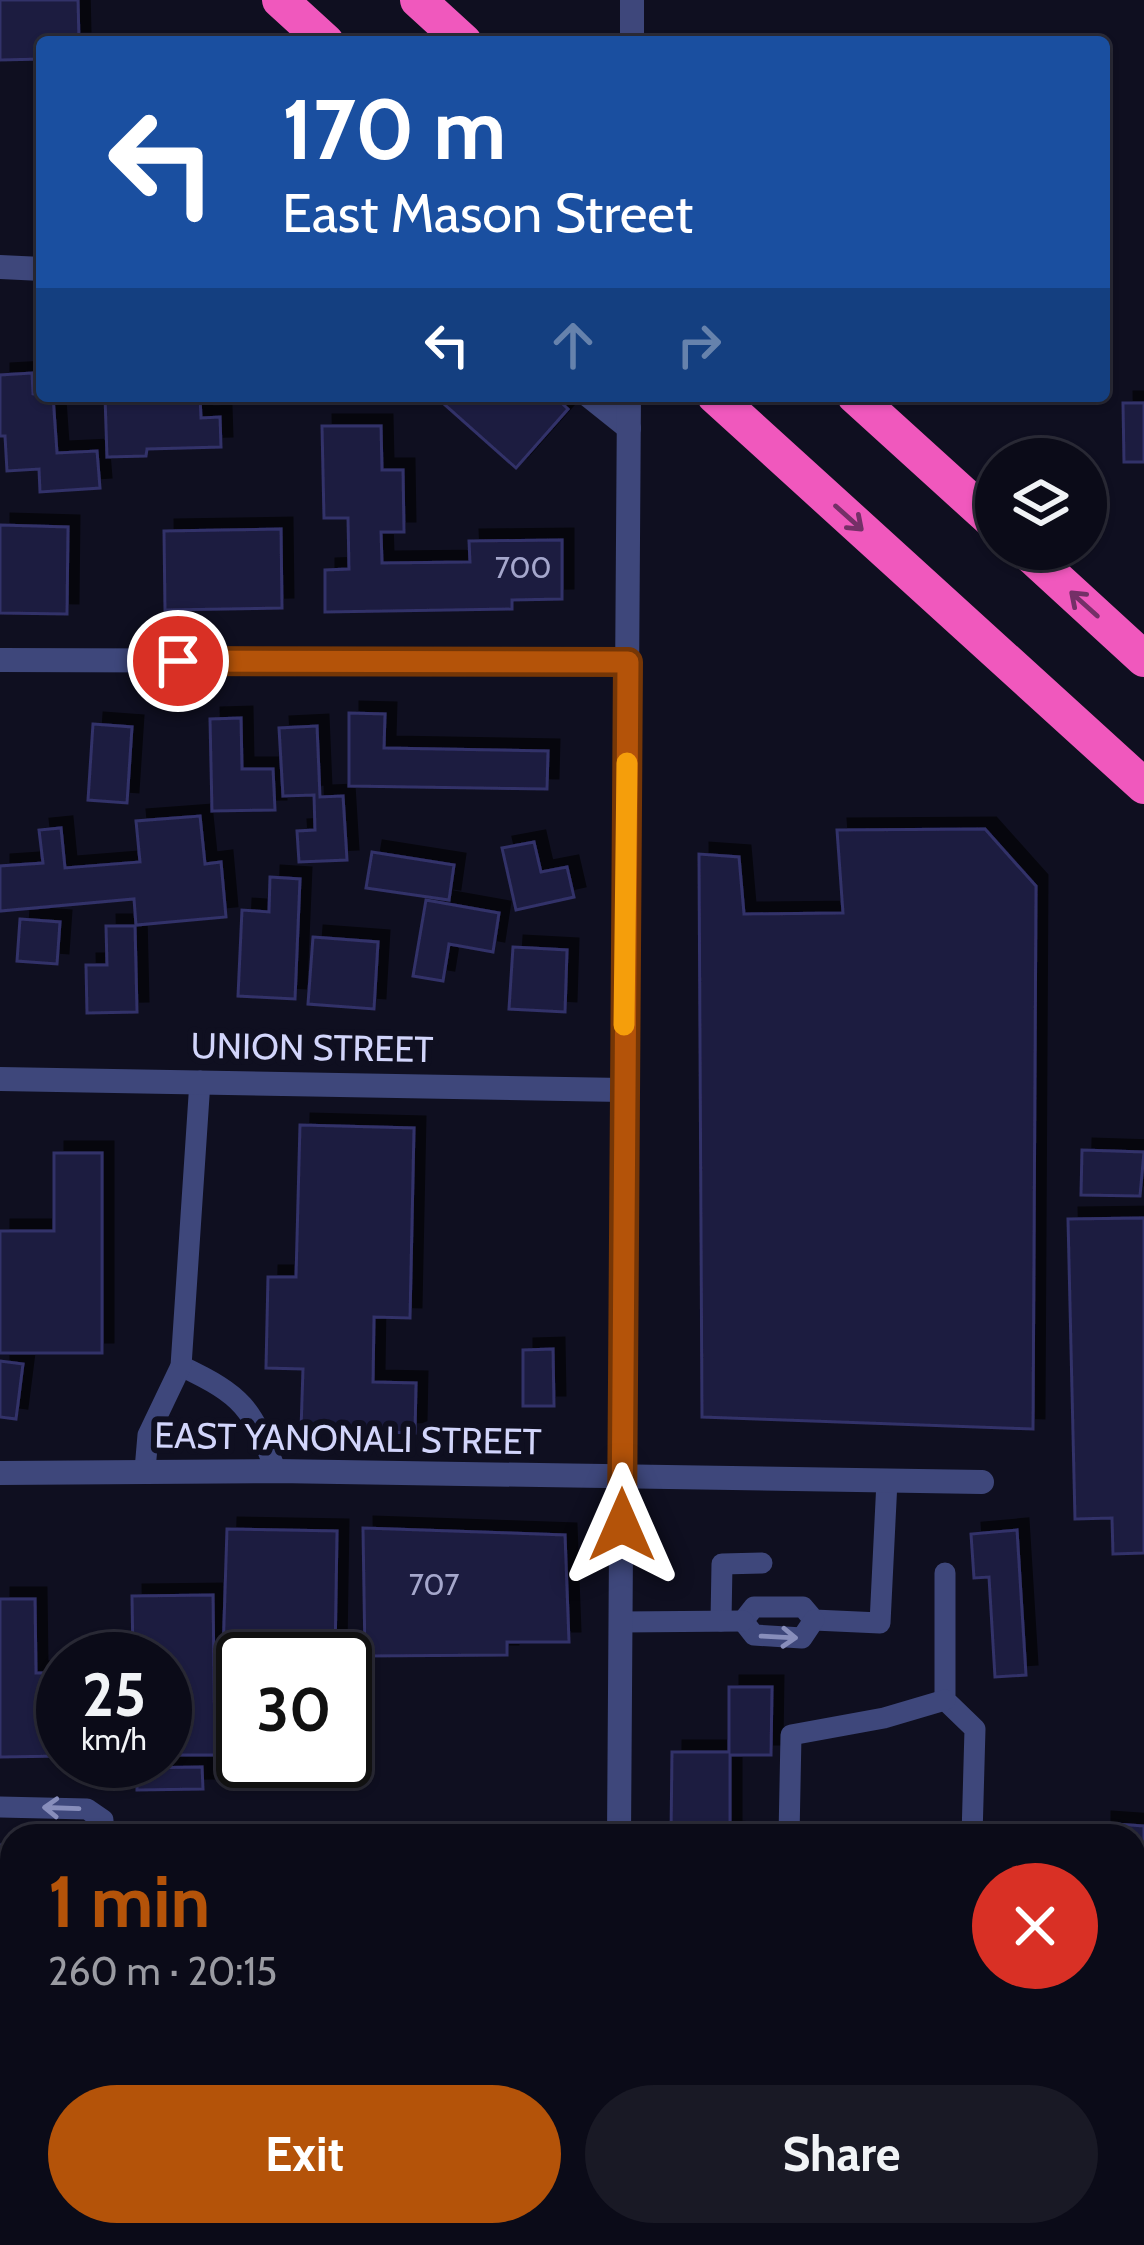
<!DOCTYPE html>
<meta charset="utf-8">
<style>
body{margin:0;font-family:Cabin,sans-serif;background:#191925;color:#f1f3f6;height:100vh;display:flex;flex-direction:column;font-size:45px;white-space:nowrap}
*{box-sizing:border-box;margin:0}
p{font-size:39px;color:#9a9ba2}
.icon{flex:none;width:66px;height:66px;fill:none;stroke:currentColor;stroke-width:2;stroke-linecap:round;stroke-linejoin:round}
.map{position:relative;flex:1;overflow:hidden}
.panel{position:absolute;left:0px;top:1824px;width:1146px;height:423px;display:flex;flex-direction:column;background:#0b0b18;border-radius:36px 36px 0 0;box-shadow:0 3px 9px #0004,0 0 0 3px #2b2b37}
.panel>*{flex:none}
.top-card{position:absolute;left:36px;top:36px;width:1074px;height:366px;border-radius:12px;box-shadow:0 3px 9px #0004,0 0 0 3px #2b2b37;background:#1a4fa0;color:#fff;overflow:hidden}
.fabs{position:absolute;left:975px;top:438px;display:grid;gap:24px}
.fabs a{display:grid;place-items:center;width:132px;height:132px;border-radius:50%;background:#0b0b18;box-shadow:0 3px 9px #0004,0 0 0 3px #2b2b37;font-size:60px}
.speed{position:absolute;left:36px;top:1632px;display:flex;gap:24px;font-size:60px;font-weight:700;text-align:center}
.speed>*{display:grid;place-content:center;width:156px;height:156px;border-radius:50%;background:#0b0b18;box-shadow:0 3px 9px #0004,0 0 0 3px #2b2b37;line-height:1}
.speed small{font-size:30px;font-weight:400}
.speed .limit{border:6px solid #111;border-radius:18px;background:#fff;color:#111}
.pin{position:absolute;display:grid;place-items:center;width:102px;height:102px;color:#fff;margin:-51px;border:6px solid #fff;border-radius:50%;box-shadow:0 3px 12px #0007}
.me{position:absolute;width:132px;margin:-66px;rotate:0deg;stroke-linejoin:round;filter:drop-shadow(0 0 9px #0008)}
.turn{display:flex;align-items:center;gap:42px;height:252px;padding:0 48px;font-size:54px}
.turn .icon{width:156px;height:156px;stroke-width:2.5}
.turn b{display:block;font-size:84px;line-height:102px}
.lanes{display:flex;align-items:center;height:114px;padding:0 48px;background:#0003;justify-content:center;gap:60px;direction:ltr}
.lanes .off{opacity:.35}
.round{display:grid;place-items:center;flex:none;width:126px;height:126px;border-radius:63px;background:#191925}
.head{display:flex;align-items:center;justify-content:space-between;height:204px;padding:0 48px}
h1{font-size:72px;font-weight:700;line-height:90px;color:#b45309}
.primary-button{display:flex;gap:24px;margin-top:auto;padding:24px 48px}
.primary-button a{flex:1;height:138px;border-radius:72px;background:#b45309;color:#fff;font-size:48px;font-weight:700;line-height:138px;text-align:center}
.primary-button a+a{background:#191925;color:#f1f3f6}
.map>svg:first-child{display:block}
.building{fill:#1d1d3f;stroke:#323169;stroke-width:3;filter:url(#shadow)}
.lines{fill:none;stroke-linecap:round;stroke-linejoin:round}
.service{stroke:#3e477b;stroke-width:21}
.minor{stroke:#3e477b;stroke-width:24}
.motorway{stroke:#f058bd;stroke-width:36}
.oneway{stroke:#743067}
.oneway2{stroke:#888ebb}
.route-casing{stroke:#753606;stroke-width:30}
.route{stroke:#b45309;stroke-width:21}
.slow{stroke:#f59e0b;stroke-width:21}
.labels{text-anchor:middle;dominant-baseline:central;stroke-width:12;stroke-linejoin:round;paint-order:stroke}
.number-label{font-size:30px;fill:#a5a7cc}
.street-label{font-size:36px;fill:#d2d5fb;stroke:#0f0f20}
</style>
<div class="map">
<svg width="1144" height="2245" viewBox="0 0 1144 2245">
<defs>
<filter id="shadow"><feDropShadow dx="11" dy="-11" stdDeviation="0" flood-color="#0009"/></filter>
</defs>
<rect width="100%" height="100%" fill="#0f0f20"/>
<g class="building">
<path d="M 0,0 L 78,0 L 79,42 L 42,42 L 42,59 L 0,60 Z"/>
<path d="M 32,373 L 33,394 L 53,396 L 57,453 L 97,451 L 100,488 L 40,492 L 39,469 L 7,471 L 5,436 L 0,436 L 0,375 Z"/>
<path d="M 105,396 L 200,396 L 201,418 L 220,417 L 221,447 L 147,449 L 146,456 L 107,457 Z"/>
<path d="M 449,396 L 554,396 L 568,409 L 516,468 L 443,403 Z"/>
<path d="M 1123,403 L 1144,403 L 1144,462 L 1124,462 Z"/>
<path d="M 322,426 L 381,426 L 382,470 L 403,470 L 404,532 L 381,532 L 382,563 L 470,562 L 469,541 L 562,540 L 562,599 L 512,600 L 512,609 L 325,612 L 325,570 L 349,569 L 348,518 L 324,518 Z"/>
<path d="M 0,525 L 68,527 L 67,614 L 0,613 Z"/>
<path d="M 281,529 L 282,608 L 165,610 L 164,531 Z"/>
<path d="M 349,713 L 385,714 L 384,748 L 548,751 L 547,789 L 349,786 Z"/>
<path d="M 241,718 L 242,769 L 273,769 L 275,810 L 212,811 L 210,719 Z"/>
<path d="M 93,724 L 132,727 L 127,803 L 88,800 Z"/>
<path d="M 317,726 L 320,797 L 343,796 L 347,860 L 299,862 L 297,831 L 315,830 L 314,795 L 283,796 L 279,728 Z"/>
<path d="M 200,816 L 205,864 L 221,862 L 226,917 L 136,925 L 134,899 L 0,911 L 0,866 L 43,863 L 39,830 L 61,828 L 65,868 L 140,862 L 136,821 Z"/>
<path d="M 985,829 L 1036,886 L 1033,1429 L 702,1417 L 699,854 L 739,857 L 744,914 L 843,913 L 837,830 Z"/>
<path d="M 534,842 L 541,872 L 567,867 L 574,897 L 516,910 L 502,848 Z"/>
<path d="M 372,852 L 454,865 L 449,900 L 366,888 Z"/>
<path d="M 270,877 L 300,879 L 295,999 L 238,996 L 242,910 L 269,912 Z"/>
<path d="M 426,900 L 499,913 L 493,952 L 449,944 L 443,981 L 413,976 Z"/>
<path d="M 20,919 L 60,922 L 57,964 L 17,961 Z"/>
<path d="M 106,926 L 135,926 L 137,1012 L 87,1013 L 86,965 L 107,965 Z"/>
<path d="M 313,937 L 378,942 L 374,1009 L 308,1004 Z"/>
<path d="M 513,947 L 567,950 L 565,1012 L 509,1009 Z"/>
<path d="M 300,1125 L 414,1128 L 410,1318 L 374,1317 L 373,1382 L 416,1383 L 415,1433 L 301,1430 L 303,1369 L 266,1368 L 268,1277 L 296,1277 Z"/>
<path d="M 1082,1150 L 1144,1152 L 1140,1196 L 1081,1195 Z"/>
<path d="M 54,1153 L 102,1153 L 102,1353 L 0,1353 L 0,1231 L 54,1231 Z"/>
<path d="M 1144,1218 L 1144,1553 L 1113,1554 L 1112,1518 L 1075,1519 L 1068,1219 Z"/>
<path d="M 553,1349 L 554,1406 L 523,1406 L 523,1350 Z"/>
<path d="M 0,1361 L 23,1364 L 16,1419 L 0,1417 Z"/>
<path d="M 363,1528 L 565,1535 L 569,1642 L 507,1642 L 507,1655 L 365,1656 Z"/>
<path d="M 227,1529 L 337,1531 L 335,1658 L 223,1655 Z"/>
<path d="M 1017,1530 L 1026,1675 L 995,1677 L 989,1577 L 974,1578 L 971,1534 Z"/>
<path d="M 213,1595 L 215,1755 L 165,1755 L 165,1659 L 133,1659 L 132,1596 Z"/>
<path d="M 0,1599 L 35,1599 L 36,1673 L 63,1673 L 63,1756 L 0,1757 Z"/>
<path d="M 729,1687 L 772,1687 L 771,1755 L 730,1755 L 730,1833 L 761,1836 L 671,1836 L 672,1752 L 729,1752 Z"/>
<path d="M 202,1767 L 203,1789 L 137,1790 L 137,1768 Z"/>
<path d="M 1101,1823 L 1144,1826 L 1144,2146 L 1134,2146 L 1134,1836 L 1101,1836 Z"/>
<rect x="0" y="1845" width="12" height="188"/>
<path d="M 0,2174 L 12,2174 L 12,2235 L 377,2235 L 377,2245 L 0,2245 Z"/>
<rect x="413" y="2235" width="164" height="10"/>
<rect x="726" y="2235" width="104" height="10"/>
</g>
<g class="lines">
<g class="service">
<path d="M 181,1366 C 244,1396 251,1407 276,1471"/>
<path d="M 145,1470 L 148,1435 L 181,1366 L 200,1081"/>
<path d="M 945,1573 L 945,1700 L 975,1729 L 972,1836"/>
<path d="M 721,1621 L 722,1564 L 762,1563"/>
<path d="M 743,1621 L 754,1607 L 803,1607 L 814,1620 L 880,1623 L 887,1481"/>
<path d="M 743,1621 L 754,1635 L 802,1638 L 814,1620"/>
<path d="M 621,1622 L 743,1621"/>
<path d="M 0,1807 L 87,1809 L 103,1820 L 103,1836"/>
<path d="M 789,1836 L 791,1735 L 884,1718 L 945,1700"/>
<path d="M 0,2118 L 12,2118"/>
<path d="M 1134,2200 L 1144,2200"/>
<path d="M 961,2245 L 961,2235"/>
<path d="M 1054,2245 L 1055,2235"/>
</g>
<g class="minor">
<path d="M 632,42 L 632,0"/>
<path d="M 0,267 L 42,269"/>
<path d="M 589,396 L 629,428"/>
<path d="M 0,660 L 628,662"/>
<path d="M 0,1079 L 623,1090"/>
<path d="M 0,1473 L 276,1471 L 982,1482"/>
<path d="M 619,1836 L 629,396"/>
<path d="M 616,2245 L 617,2235"/>
</g>
<g class="motorway">
<path d="M 280,0 L 326,42"/>
<path d="M 418,0 L 464,42"/>
<path d="M 715,396 L 1144,786"/>
<path d="M 855,396 L 996,524"/>
<path d="M 1024,549 L 1144,659"/>
</g>
</g>
<defs><path id="oneway-shaft" d="M-6 0H5M1.5-3L5.5 0L1.5 3" fill="none" stroke-width="1.6" stroke-linecap="round" stroke-linejoin="round" transform="scale(3)"/></defs>
<g class="oneway">
<use href="#oneway-shaft" transform="translate(849 518) rotate(42)"/>
<use href="#oneway-shaft" transform="translate(1084 604) rotate(-138)"/>
</g>
<g class="oneway2">
<use href="#oneway-shaft" transform="translate(779 1637) rotate(3)"/>
<use href="#oneway-shaft" transform="translate(61 1808) rotate(-178)"/>
</g>
<g class="lines">
<g class="route-casing">
<path id="route" d="M 178,661 L 628,662 L 622,1525"/>
</g>
<use href="#route" class="route"/>
<path class="slow" d="M 624,1025 L 627,763"/>
</g>
<g class="labels">
<g class="number-label">
<text x="523" y="567">700</text>
<text x="434" y="1584">707</text>
</g>
<g class="street-label">
<text transform="translate(312 1047) rotate(1)">UNION STREET</text>
<text transform="translate(348 1438) rotate(1)">EAST YANONALI STREET</text>
</g>
</g>
</svg>
<div class="fabs">
<a><svg class="icon" aria-label="layers" viewBox="0 0 24 24"><path d="M12 4l9 5-9 5-9-5zM3 14l9 5 9-5"/></svg></a>
</div>
<div class="speed"><div>25<small>km/h</small></div><div class="limit">30</div></div>
<div class="pin" style="left:178px;top:661px;background:#d93025"><svg class="icon" aria-label="arrive" viewBox="0 0 24 24"><path d="M6 21V4h12l-3 4 3 4H6"/></svg></div>
<svg class="me" style="left:622px;top:1525px" viewBox="-20 -20 40 40"><path d="M0-17L14 15 0 8-14 15z" fill="#b45309" stroke="#fff" stroke-width="4"/></svg>
<div class="top-card">
<div class="turn"><svg class="icon" aria-label="left" viewBox="0 0 24 24"><path d="M17 20v-9H6M10 6l-5 5 5 5"/></svg><div><b>170 m</b>East Mason Street</div></div>
<div class="lanes"><svg class="icon" aria-label="left" viewBox="0 0 24 24"><path d="M17 20v-9H6M10 6l-5 5 5 5"/></svg><svg class="icon off" aria-label="ahead" viewBox="0 0 24 24"><path d="M12 20V5M6 11l6-6 6 6"/></svg><svg class="icon off" aria-label="right" viewBox="0 0 24 24"><path d="M7 20v-9h11M14 6l5 5-5 5"/></svg></div>
</div>
<section class="panel">
<div class="head"><div><h1>1 min</h1><p>260 m · 20:15</p></div><a class="round" style="background:#d93025;color:#fff"><svg class="icon" aria-label="close" viewBox="0 0 24 24"><path d="M6 6l12 12M18 6L6 18"/></svg></a></div>
<div class="primary-button"><a>Exit</a><a>Share</a></div>
</section>
</div>
